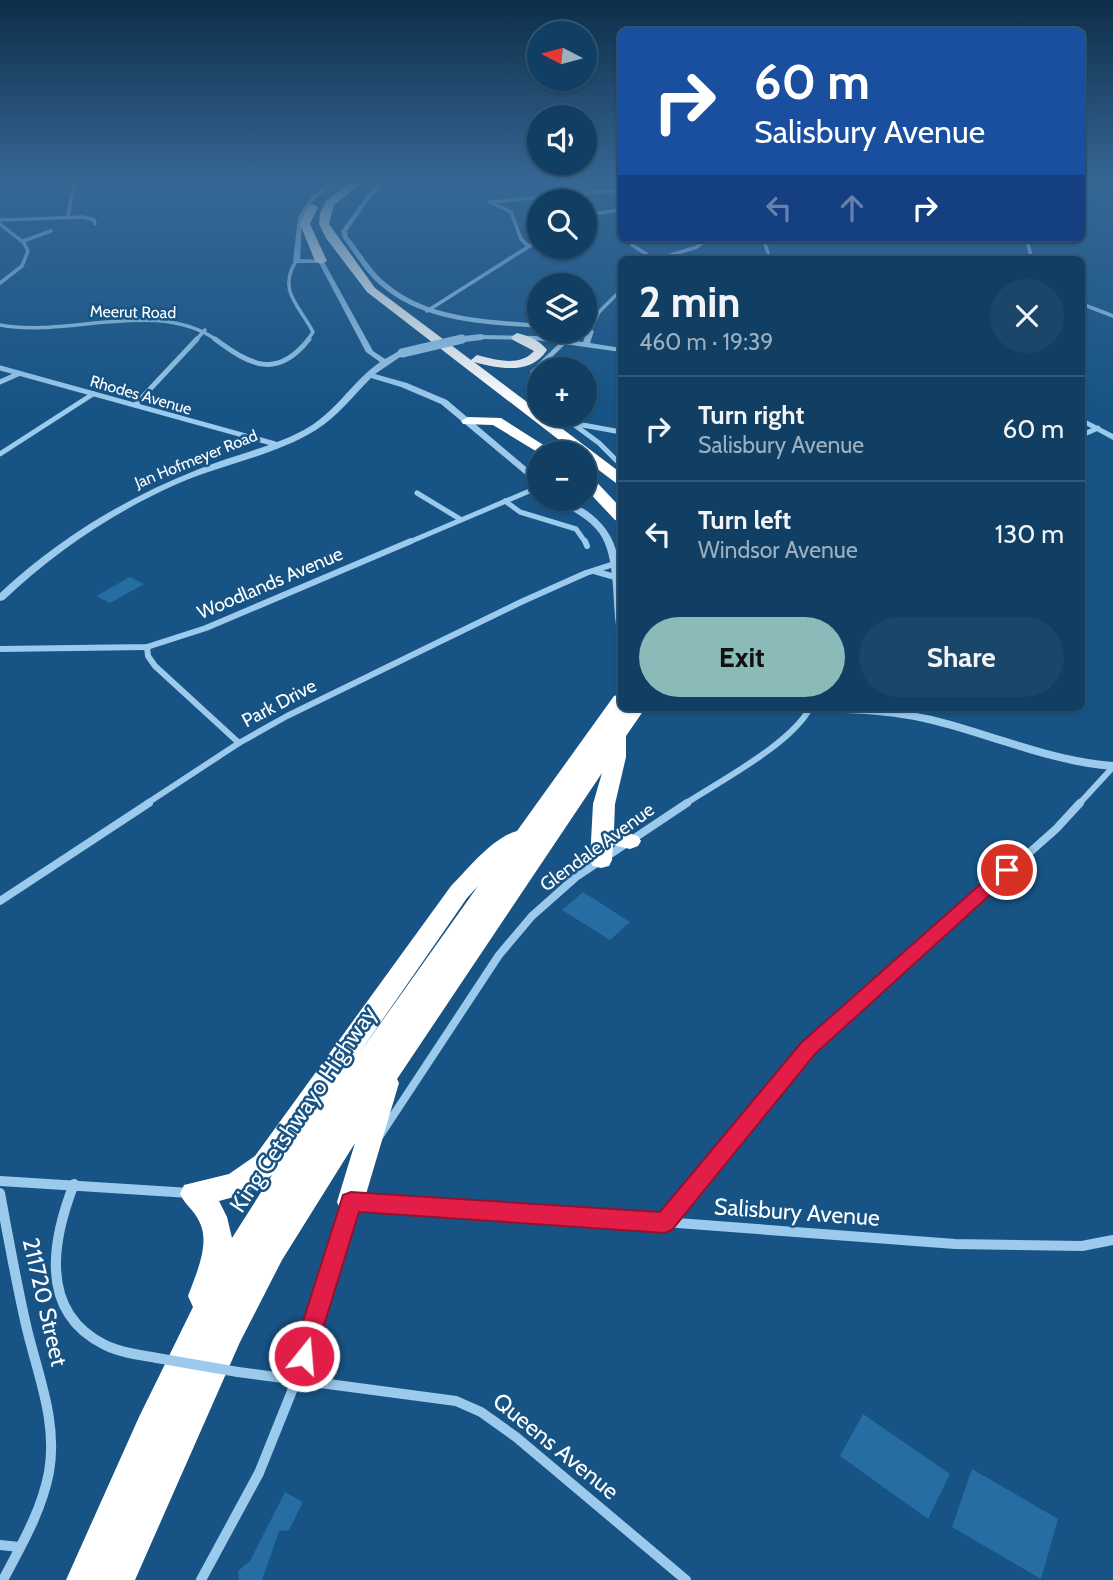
<!DOCTYPE html>
<meta charset="utf-8">
<style>
body{margin:0;font-family:Cabin,sans-serif;background:#1a466a;color:#f1f3f6;height:100vh;display:flex;flex-direction:column;font-size:26px;white-space:nowrap}
*{box-sizing:border-box;margin:0}
p{font-size:23px;color:#9cafbf}
.icon{flex:none;width:38px;height:38px;fill:none;stroke:currentColor;stroke-width:2;stroke-linecap:round;stroke-linejoin:round}
.map{position:relative;flex:1;overflow:hidden}
.sheet{position:absolute;left:618px;top:256px;width:467px;height:455px;display:flex;flex-direction:column;background:#113f64;border-radius:10px;box-shadow:0 2px 5px #0004,0 0 0 2px #305878}
.sheet>*{flex:none}
.hud{position:absolute;left:618px;top:28px;width:467px;height:214px;border-radius:10px;box-shadow:0 2px 5px #0004,0 0 0 2px #305878;background:#1a4fa0;color:#fff;overflow:hidden}
.needle{width:46px;rotate:276deg}
.fabs{position:absolute;left:527px;top:21px;display:grid;gap:14px}
.fabs a{display:grid;place-items:center;width:70px;height:70px;border-radius:50%;background:#113f64;box-shadow:0 2px 5px #0004,0 0 0 2px #305878;font-size:35px}
.pin{position:absolute;display:grid;place-items:center;width:60px;height:60px;color:#fff;margin:-30px;border:4px solid #fff;border-radius:50%;box-shadow:0 2px 7px #0007}
.me{position:absolute;width:77px;margin:-38px;rotate:17deg;stroke-linejoin:round;filter:drop-shadow(0 0 5px #0008)}
.turn{display:flex;align-items:center;gap:24px;height:147px;padding:0 21px;font-size:32px}
.turn .icon{width:91px;height:91px;stroke-width:2.5}
.turn b{display:block;font-size:49px;line-height:60px}
.lanes{display:flex;align-items:center;height:66px;padding:0 21px;background:#0003;justify-content:center;gap:35px;direction:ltr}
.lanes .off{opacity:.35}
.round{display:grid;place-items:center;flex:none;width:74px;height:74px;border-radius:37px;background:#1a466a}
.head{display:flex;align-items:center;justify-content:space-between;height:119px;padding:0 21px}
h1{font-size:42px;font-weight:800;line-height:52px}
.primary-button{display:flex;gap:14px;margin-top:auto;padding:14px 21px}
.primary-button a{flex:1;height:80px;border-radius:42px;background:#8bbbb9;color:#111;font-size:28px;font-weight:800;line-height:80px;text-align:center}
.primary-button a+a{background:#1a466a;color:#f1f3f6}
ul{padding:0;list-style:none}
li{display:flex;align-items:center;gap:21px;height:105px;padding:0 21px;border-top:2px solid #305878}
li div{flex:1}
li b{display:block;font-size:26px}
li em{font-style:normal}
.map>svg:first-child{display:block}
.green{fill:#256da3}
.lines{fill:none;stroke-linecap:round;stroke-linejoin:round}
.minor-far4{stroke:#9ccaed;stroke-width:3.5}
.minor-far3{stroke:#9ccaed;stroke-width:5}
.minor-far2{stroke:#9ccaed;stroke-width:6}
.minor-far1{stroke:#9ccaed;stroke-width:8}
.minor{stroke:#9ccaed;stroke-width:10}
.tertiary{fill:#9ccaed;fill-rule:evenodd}
.motorway{fill:#fff;fill-rule:evenodd}
.minor-bridge{stroke:#9ccaed;stroke-width:10}
.tertiary-bridge-far1{stroke:#9ccaed;stroke-width:6}
.tertiary-bridge{stroke:#9ccaed;stroke-width:9}
.route{fill:#e11d48;stroke:#92132f;stroke-width:2}
.labels{text-anchor:middle;dominant-baseline:central;stroke-width:5;stroke-linejoin:round;paint-order:stroke}
.far-street-label{font-size:16px;fill:#fff;stroke:#175485}
.street-label{font-size:19px;fill:#fff;stroke:#175485}
.near-street-label{font-size:23px;fill:#fff;stroke:#175485}
</style>
<div class="map">
<svg width="1113" height="1580" viewBox="0 0 1113 1580">
<rect width="100%" height="100%" fill="#175485"/>
<g class="green">
<path d="M 130,577 L 144,584 L 110,603 L 96,596 Z"/>
<path d="M 583,892 L 630,922 L 610,940 L 562,910 Z"/>
<path d="M 863,1414 L 950,1474 L 928,1519 L 840,1456 Z"/>
<path d="M 972,1469 L 1058,1519 L 1041,1579 L 952,1527 Z"/>
<path d="M 285,1492 L 303,1502 L 289,1530 L 279,1531 L 262,1580 L 239,1580 L 238,1571 L 250,1561 Z"/>
</g>
<g class="lines">
<g class="minor-far4">
<path d="M 490,202 L 621,190"/>
<path d="M 490,202 L 511,212 L 521,239 L 528,246"/>
<path d="M 584,215 L 621,210"/>
<path d="M 68,217 L 74,183"/>
<path d="M 0,220 L 83,217 L 94,220 L 95,224"/>
<path d="M 0,224 L 24,243 L 28,251 L 22,266 L 0,283"/>
<path d="M 634,238 L 632,245 L 654,259"/>
<path d="M 763,238 L 770,259"/>
<path d="M 1026,238 L 1032,259"/>
<path d="M 23,241 L 51,231"/>
<path d="M 658,259 L 697,247 L 708,238"/>
<path d="M 296,261 C 277,291 300,306 313,332 L 307,341"/>
<path d="M 1082,304 L 1113,316"/>
<path d="M 427,311 L 539,240"/>
<path d="M 0,325 C 68,338 158,297 218,341"/>
<path d="M 590,331 L 599,312 L 621,290"/>
<path d="M 195,341 L 205,330"/>
</g>
<g class="minor-far3">
<path d="M 215,339 C 250,365 277,380 309,339"/>
<path d="M 0,368 L 275,444"/>
<path d="M 0,382 L 18,374"/>
<path d="M 539,398 L 532,386 L 533,372 L 564,342"/>
<path d="M 135,405 L 197,339"/>
<path d="M 561,415 L 599,443 L 621,465"/>
<path d="M 577,424 L 621,432"/>
<path d="M 1082,435 L 1098,428"/>
<path d="M 0,454 L 93,394"/>
<path d="M 417,493 L 460,519"/>
<path d="M 505,501 L 520,512 L 576,529 L 586,543"/>
<path d="M 407,543 L 539,487"/>
</g>
<g class="minor-far2">
<path d="M 585,541 L 587,546"/>
<path d="M 594,571 L 615,577"/>
<path d="M 147,647 L 148,656 L 155,666 L 239,743"/>
<path d="M 0,649 L 147,647 L 206,628 L 411,541"/>
<path d="M 146,804 L 239,743 L 287,716 L 521,602 L 586,573 L 614,564"/>
<path d="M 685,804 C 720,781 791,744 810,708"/>
<path d="M 1079,804 L 1113,767"/>
</g>
<g class="minor-far1">
<path d="M 0,901 L 149,803"/>
<path d="M 379,1137 L 499,955 L 532,916 L 576,877 L 687,803"/>
<path d="M 730,1143 L 808,1049 L 1056,829 L 1080,803"/>
</g>
<g class="minor">
<path d="M 0,1181 L 190,1193"/>
<path d="M 74,1184 C 52,1240 38,1312 105,1345 C 121,1353 140,1355 157,1358"/>
<path d="M 0,1193 C 8,1237 16,1281 26,1325 C 37,1373 58,1421 49,1472 C 42,1510 21,1546 3,1580"/>
<path d="M 665,1222 L 732,1141"/>
<path d="M 238,1372 L 456,1401 L 481,1412 L 516,1437 L 686,1580"/>
<path d="M 0,1545 L 19,1547"/>
<path d="M 201,1580 L 259,1473 L 296,1381 L 351,1202 L 531,1212 L 955,1244 L 1082,1246 L 1113,1240"/>
</g>
<g class="tertiary">
<path d="M 328,183 L 335,183 L 315,199 L 307,210 L 302,224 L 300,259 L 323,260 L 373,351 L 385,359 L 399,351 L 406,353 L 375,374 L 407,383 L 447,400 L 539,478 L 539,486 L 441,404 L 401,387 L 371,378 C 353,396 338,416 316,430 C 274,456 222,464 177,484 C 112,513 55,552 4,600 L 0,601 L 0,593 C 58,539 125,498 199,469 C 235,454 275,447 309,427 C 337,410 353,381 380,362 L 366,352 L 319,263 L 296,263 L 293,261 L 298,217 L 311,197 Z"/>
<path d="M 378,183 L 385,183 L 371,197 L 347,231 L 348,237 C 361,252 370,270 386,283 C 429,319 486,319 539,324 L 539,328 C 484,324 424,323 380,285 C 365,272 355,254 343,238 L 341,231 L 367,195 Z"/>
<path d="M 584,328 L 594,331 L 590,343 L 621,348 L 621,352 L 535,340 L 481,339 L 477,337 L 481,335 L 535,336 L 583,342 L 586,333 L 581,331 L 584,331 Z"/>
<path d="M 1082,418 L 1113,434 L 1113,440 L 1082,423 Z"/>
<path d="M 557,499 C 569,499 576,504 587,511 C 628,540 621,583 621,628 L 616,625 C 612,597 616,550 596,529 C 585,516 568,510 557,499 Z"/>
<path d="M 772,707 C 826,707 880,704 932,716 C 993,731 1050,757 1113,762 L 1113,770 C 1050,765 993,739 932,724 C 882,711 829,713 778,711 Z"/>
</g>
<g class="motorway">
<path d="M 350,183 L 362,183 L 334,205 L 329,224 L 375,288 L 471,360 L 477,355 C 496,360 520,367 534,351 L 513,340 L 511,337 L 517,333 C 529,336 539,340 547,350 C 531,375 500,369 474,362 L 539,411 L 539,415 L 544,415 L 621,473 L 621,485 L 616,483 L 584,459 L 584,453 L 576,453 L 367,292 L 326,238 L 319,224 L 320,213 L 326,201 Z"/>
<path d="M 313,204 L 318,207 L 310,224 L 327,261 L 321,264 L 315,261 L 300,224 L 308,207 Z"/>
<path d="M 468,417 L 501,418 L 556,453 L 539,453 L 493,425 L 463,424 L 461,421 Z"/>
<path d="M 584,473 L 589,474 L 621,508 L 621,522 L 615,520 L 584,487 Z"/>
<path d="M 621,694 L 621,707 L 626,707 L 602,742 L 626,707 L 646,707 L 626,736 L 626,757 L 615,804 L 614,829 L 638,836 L 641,841 L 638,846 L 630,849 L 613,845 L 612,860 L 609,866 L 601,868 L 593,866 L 590,860 L 593,804 L 602,773 L 397,1079 L 399,1083 L 361,1211 L 351,1215 L 341,1211 L 337,1202 L 355,1143 L 282,1260 L 240,1342 L 135,1580 L 66,1580 L 139,1417 L 193,1307 L 188,1296 C 196,1274 211,1243 199,1221 C 194,1210 185,1205 180,1194 L 184,1185 L 229,1174 L 255,1156 L 451,886 C 469,868 492,838 517,831 L 614,696 ZM 478,886 L 358,1055 L 467,898 ZM 272,1175 L 232,1238 L 227,1217 L 219,1201 L 245,1194 Z"/>
</g>
<path class="minor-bridge" d="M 157,1358 L 238,1372"/>
<path class="tertiary-bridge-far1" d="M 447,341 L 481,337"/>
<path class="tertiary-bridge" d="M 402,353 L 462,339"/>
</g>
<linearGradient id="sky" x2="0" y2="1"><stop stop-color="#0d2e49"/><stop offset="0.45" stop-color="#366794"/><stop offset="1" stop-color="#366794" stop-opacity="0"/></linearGradient>
<rect width="1113" height="404" fill="url(#sky)"/>
<path class="route" d="M 1007,864 L 1013,866 L 1015,870 L 1013,874 L 815,1054 L 672,1230 L 665,1233 L 359,1212 L 312,1364 L 304,1368 L 295,1364 L 292,1356 L 343,1195 L 351,1192 L 660,1212 L 801,1043 L 1001,866 Z"/>
<g class="labels">
<g class="far-street-label">
<text transform="translate(133 312) rotate(1)">Meerut Road</text>
<text transform="translate(141 395) rotate(16)">Rhodes Avenue</text>
<text transform="translate(196 459) rotate(-22)">Jan Hofmeyer Road</text>
</g>
<g class="street-label">
<text transform="translate(270 583) rotate(-23)">Woodlands Avenue</text>
<text transform="translate(279 703) rotate(-28)">Park Drive</text>
<text transform="translate(597 847) rotate(-36)">Glendale Avenue</text>
</g>
<g class="near-street-label">
<text transform="translate(303 1109) rotate(-56)">King Cetshwayo Highway</text>
<text transform="translate(797 1212) rotate(4)">Salisbury Avenue</text>
<text transform="translate(45 1302) rotate(77)">211720 Street</text>
<text transform="translate(556 1446) rotate(39)">Queens Avenue</text>
</g>
</g>
</svg>
<div class="fabs">
<a><svg class="needle" viewBox="-14 -14 28 28"><path d="M0-13l5 13h-10z" fill="#e53935"/><path d="M0 13l5-13h-10z" fill="#9cafbf"/></svg></a>
<a><svg class="icon" aria-label="sound" viewBox="0 0 24 24"><path d="M4 9h4l5-4v14l-5-4H4zM17 9q2 3 0 6"/></svg></a>
<a><svg class="icon" aria-label="search" viewBox="0 0 24 24"><circle cx="10" cy="10" r="6"/><path d="M15 15l6 6"/></svg></a>
<a><svg class="icon" aria-label="layers" viewBox="0 0 24 24"><path d="M12 4l9 5-9 5-9-5zM3 14l9 5 9-5"/></svg></a>
<a>+</a>
<a>−</a>
</div>
<div class="pin" style="left:1007px;top:870px;background:#d93025"><svg class="icon" aria-label="arrive" viewBox="0 0 24 24"><path d="M6 21V4h12l-3 4 3 4H6"/></svg></div>
<svg class="me" style="left:304px;top:1356px" viewBox="-20 -20 40 40"><circle r="17" fill="#e11d48" stroke="#fff" stroke-width="3"/><path d="M0-11L8 9 0 5-8 9z" fill="#fff"/></svg>
<div class="hud">
<div class="turn"><svg class="icon" aria-label="right" viewBox="0 0 24 24"><path d="M7 20v-9h11M14 6l5 5-5 5"/></svg><div><b>60 m</b>Salisbury Avenue</div></div>
<div class="lanes"><svg class="icon off" aria-label="left" viewBox="0 0 24 24"><path d="M17 20v-9H6M10 6l-5 5 5 5"/></svg><svg class="icon off" aria-label="ahead" viewBox="0 0 24 24"><path d="M12 20V5M6 11l6-6 6 6"/></svg><svg class="icon" aria-label="right" viewBox="0 0 24 24"><path d="M7 20v-9h11M14 6l5 5-5 5"/></svg></div>
</div>
<section class="sheet">
<div class="head"><div><h1>2 min</h1><p>460 m · 19:39</p></div><a class="round"><svg class="icon" aria-label="close" viewBox="0 0 24 24"><path d="M6 6l12 12M18 6L6 18"/></svg></a></div>
<ul>
<li><svg class="icon" aria-label="right" viewBox="0 0 24 24"><path d="M7 20v-9h11M14 6l5 5-5 5"/></svg><div><b>Turn right</b><p>Salisbury Avenue</p></div><em>60 m</em></li>
<li><svg class="icon" aria-label="left" viewBox="0 0 24 24"><path d="M17 20v-9H6M10 6l-5 5 5 5"/></svg><div><b>Turn left</b><p>Windsor Avenue</p></div><em>130 m</em></li>
</ul>
<div class="primary-button"><a>Exit</a><a>Share</a></div>
</section>
</div>
